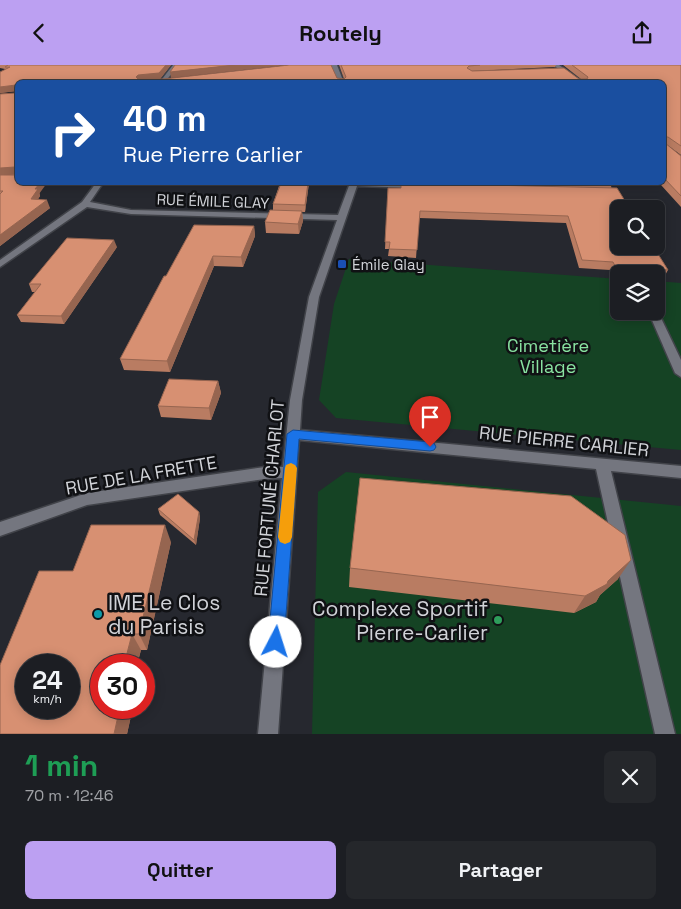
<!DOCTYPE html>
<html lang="fr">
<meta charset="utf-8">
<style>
body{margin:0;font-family:"Space Grotesk",sans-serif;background:#25272b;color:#f1f3f6;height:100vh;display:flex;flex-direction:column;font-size:19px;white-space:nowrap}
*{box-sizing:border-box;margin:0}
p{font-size:16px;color:#a0a2a6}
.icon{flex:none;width:28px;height:28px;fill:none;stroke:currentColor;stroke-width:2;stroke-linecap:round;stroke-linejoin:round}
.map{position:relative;height:669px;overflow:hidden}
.drawer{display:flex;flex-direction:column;background:#1c1e23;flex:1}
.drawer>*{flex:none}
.banner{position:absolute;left:15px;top:15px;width:651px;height:105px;border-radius:8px;box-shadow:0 2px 12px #0003,0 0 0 1px #3a3c41;background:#1a4fa0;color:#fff;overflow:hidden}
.controls{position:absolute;left:610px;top:135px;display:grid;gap:10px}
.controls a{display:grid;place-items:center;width:55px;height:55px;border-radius:8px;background:#1c1e23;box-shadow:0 2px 12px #0003,0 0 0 1px #3a3c41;font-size:25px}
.speed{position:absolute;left:15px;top:589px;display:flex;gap:10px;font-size:25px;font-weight:700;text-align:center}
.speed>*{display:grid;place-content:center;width:65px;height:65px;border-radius:50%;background:#1c1e23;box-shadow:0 2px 12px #0003,0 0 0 1px #3a3c41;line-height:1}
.speed small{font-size:12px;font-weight:400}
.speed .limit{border:8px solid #d22;background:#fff;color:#111}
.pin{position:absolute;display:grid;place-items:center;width:42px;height:42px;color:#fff;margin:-51px -21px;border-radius:50% 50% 50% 0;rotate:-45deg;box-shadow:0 0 5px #0007}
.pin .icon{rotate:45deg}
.me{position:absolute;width:55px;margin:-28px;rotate:5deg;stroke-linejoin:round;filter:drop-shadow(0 0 4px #0008)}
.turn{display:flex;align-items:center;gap:18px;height:105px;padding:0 25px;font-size:22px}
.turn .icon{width:65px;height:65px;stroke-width:2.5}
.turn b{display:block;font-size:35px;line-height:42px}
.round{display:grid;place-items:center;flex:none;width:52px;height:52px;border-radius:8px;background:#25272b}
.head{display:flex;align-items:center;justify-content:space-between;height:85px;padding:0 25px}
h1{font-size:30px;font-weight:800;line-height:38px;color:#1e9e55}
.primary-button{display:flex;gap:10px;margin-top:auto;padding:10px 25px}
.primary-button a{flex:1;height:58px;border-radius:8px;background:#bca0f2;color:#111;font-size:20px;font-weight:800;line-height:58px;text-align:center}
.primary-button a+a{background:#25272b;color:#f1f3f6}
header{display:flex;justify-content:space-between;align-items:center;height:65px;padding:0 25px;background:#bca0f2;color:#111;font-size:22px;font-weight:800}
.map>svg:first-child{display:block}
.green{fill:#154324}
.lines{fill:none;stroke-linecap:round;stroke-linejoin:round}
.minor-casing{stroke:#414349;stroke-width:3}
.minor{fill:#74767f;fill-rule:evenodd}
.wall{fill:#b97c62}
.shaded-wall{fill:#966550}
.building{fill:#d79072;stroke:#966550;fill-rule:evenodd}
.route{fill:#1a73e8;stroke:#114b97}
.slow{fill:#f59e0b}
.transit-dot{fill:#1a4fb4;stroke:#101114;stroke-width:2}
.culture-dot{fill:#0f9aa8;stroke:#101114;stroke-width:2}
.leisure-dot{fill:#2e9e5b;stroke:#101114;stroke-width:2}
.labels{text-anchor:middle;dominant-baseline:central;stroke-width:5;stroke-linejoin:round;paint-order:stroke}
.far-street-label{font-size:15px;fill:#d1d3d8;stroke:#101114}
.far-poi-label{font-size:15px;fill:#d1d3d8;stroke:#101114;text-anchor:start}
.park-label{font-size:18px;fill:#89e3a1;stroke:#101114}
.street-label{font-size:18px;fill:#d1d3d8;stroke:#101114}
.near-poi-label{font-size:21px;fill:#d1d3d8;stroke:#101114;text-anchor:start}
</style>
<header><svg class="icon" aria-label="back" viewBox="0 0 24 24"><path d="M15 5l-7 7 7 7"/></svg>Routely<svg class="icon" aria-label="share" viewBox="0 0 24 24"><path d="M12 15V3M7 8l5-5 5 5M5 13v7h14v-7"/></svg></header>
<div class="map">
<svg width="681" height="669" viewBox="0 0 681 669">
<rect width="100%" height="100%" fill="#26282f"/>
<g class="green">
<path d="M 349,194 L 619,214 L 619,246 L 656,246 L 656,216 L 681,218 L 681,385 L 336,353 L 319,335 L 334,239 Z"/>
<path d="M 346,407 L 681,441 L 681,669 L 312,669 L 318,427 Z"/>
</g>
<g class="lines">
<g class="minor-casing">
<g id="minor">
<path d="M 173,0 L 179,0 L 164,18 L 159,18 Z"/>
<path d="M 331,0 L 337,0 L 344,18 L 339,18 Z"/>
<path d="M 553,0 L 559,0 L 585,18 L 579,18 Z"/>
<path d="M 96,118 L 103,118 L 90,137 L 131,145 L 338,150 L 350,118 L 420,119 L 421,121 L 417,123 L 357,121 L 319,232 L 302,335 L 300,365 L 681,401 L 681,413 L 611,406 L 675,669 L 655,669 L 596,404 L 299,375 L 278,669 L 258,669 L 282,413 L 265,414 L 87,440 L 0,471 L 0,457 L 87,428 L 265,402 L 283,402 L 290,335 L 309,232 L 337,155 L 131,149 L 87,142 L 0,202 L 0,195 L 82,137 Z"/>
<path d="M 656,250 L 661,253 L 681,295 L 681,312 L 675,308 L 651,253 Z"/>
</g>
</g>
<use href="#minor" class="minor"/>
</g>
<g class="wall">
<path d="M 0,0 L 171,0 L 160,14 L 337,13 L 344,14 L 339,0 L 556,0 L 555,2 L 472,6 L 581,14 L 563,0 L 681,0 L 681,90 L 666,79 L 681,91 L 681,142 L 661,120 L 612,119 L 611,122 L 668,205 L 664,212 L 656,212 L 656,209 L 612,209 L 610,205 L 579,203 L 566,158 L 419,153 L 416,193 L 388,191 L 389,184 L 385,184 L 388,123 L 401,123 L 401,118 L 664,118 L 664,18 L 18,18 L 40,131 L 38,134 L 50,143 L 0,181 L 0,29 L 16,28 L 16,26 L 0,28 L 5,4 L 0,3 Z"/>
<path d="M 125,118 L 309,118 L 305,147 L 302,147 L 303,156 L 299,169 L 266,168 L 265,157 L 273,145 L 273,139 L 279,121 L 126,121 Z"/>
<path d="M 254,161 L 255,171 L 243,202 L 214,201 L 170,307 L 124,305 L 120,294 L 166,211 Z"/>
<path d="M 117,182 L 64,259 L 21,257 L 17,250 L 35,227 L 32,227 L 29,219 Z"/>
<path d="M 218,316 L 221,328 L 211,355 L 161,352 L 158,341 Z"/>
<path d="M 158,444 L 199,447 L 200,453 L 196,480 L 160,450 Z"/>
<path d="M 171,477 L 147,585 L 141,585 L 137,600 L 101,600 L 133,642 L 127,669 L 0,669 L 73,506 Z"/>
<path d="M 350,503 L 618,514 L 600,530 L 596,537 L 574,548 L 349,522 Z"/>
</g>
<g class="shaded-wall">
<path d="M 166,0 L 171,0 L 160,14 L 139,16 L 136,12 L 138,10 Z"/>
<path d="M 235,0 L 287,0 L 171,13 L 170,7 Z"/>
<path d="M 16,20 L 18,26 L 0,28 L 0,22 Z"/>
<path d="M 15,102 L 18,109 L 0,111 L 0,103 Z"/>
<path d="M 40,118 L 47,118 L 39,129 L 40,131 L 34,141 L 31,134 L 35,124 Z"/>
<path d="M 308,118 L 309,118 L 305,147 L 305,140 Z"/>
<path d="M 47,135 L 50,143 L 0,181 L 0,170 Z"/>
<path d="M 302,146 L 303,156 L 299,169 L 298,159 Z"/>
<path d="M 254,161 L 255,171 L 243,202 L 241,192 Z"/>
<path d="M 114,175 L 117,182 L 64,259 L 61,251 Z"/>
<path d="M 213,191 L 214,201 L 170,307 L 167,296 Z"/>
<path d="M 218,316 L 221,328 L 211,355 L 209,343 Z"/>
<path d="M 199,447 L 200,453 L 196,480 L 194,475 Z"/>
<path d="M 165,460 L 171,477 L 147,585 L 139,569 Z"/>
<path d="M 631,495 L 618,514 L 600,530 L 596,537 L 574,548 L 585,531 L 608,516 Z"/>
<path d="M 132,569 L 141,585 L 137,600 L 124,600 Z"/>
<path d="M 120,642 L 133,642 L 127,669 L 114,669 Z"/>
</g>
<g class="building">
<path d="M 8,0 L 166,0 L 159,8 L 138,10 L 136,12 L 138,14 L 163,14 L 289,0 L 331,0 L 337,13 L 344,14 L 346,12 L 341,0 L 480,0 L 469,1 L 467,3 L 472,6 L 564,3 L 579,14 L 587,14 L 588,12 L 572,0 L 681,0 L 681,81 L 668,72 L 665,72 L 665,78 L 681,91 L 681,131 L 664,113 L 664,18 L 366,18 L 365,16 L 323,18 L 18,18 L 18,22 L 16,20 L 0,22 L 0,7 L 10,2 L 5,2 Z"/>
<path d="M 175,0 L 235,0 L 170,7 Z"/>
<path d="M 18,23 L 18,118 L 40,118 L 35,124 L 38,124 L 31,134 L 47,135 L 0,170 L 0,129 L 3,126 L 0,126 L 0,110 L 15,110 L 17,108 L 15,102 L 0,103 L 0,29 L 16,28 Z"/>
<path d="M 281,118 L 308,118 L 305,140 L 273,139 Z"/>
<path d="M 401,118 L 617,123 L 630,144 L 619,144 L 619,181 L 653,181 L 668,205 L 615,201 L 613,197 L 582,195 L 568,151 L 420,146 L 417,185 L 389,184 L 390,177 L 385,177 L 388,123 L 401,123 Z"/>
<path d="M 270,145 L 302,146 L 298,159 L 265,157 Z"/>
<path d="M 194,160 L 254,161 L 241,192 L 213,191 L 167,296 L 120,294 L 164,211 L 166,211 Z"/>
<path d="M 67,173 L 114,175 L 61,251 L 17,250 L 41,219 L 29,219 Z"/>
<path d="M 169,314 L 218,316 L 209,343 L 158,341 Z"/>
<path d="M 360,413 L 571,431 L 625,470 L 631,495 L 608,516 L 607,519 L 585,531 L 350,503 Z"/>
<path d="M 178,429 L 199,447 L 194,475 L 158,444 Z"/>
<path d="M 91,460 L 165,460 L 139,569 L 132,569 L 124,600 L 101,600 L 101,642 L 120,642 L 114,669 L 0,669 L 0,600 L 39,506 L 73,506 ZM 26,600 L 69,600 L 69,642 L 26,642 Z"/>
</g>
<path class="route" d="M 293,365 L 430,377 L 434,378 L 436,382 L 434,385 L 430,386 L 299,374 L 284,577 L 282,582 L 276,585 L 270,582 L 268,577 L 287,369 Z"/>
<path class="slow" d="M 291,398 L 295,400 L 297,403 L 292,472 L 290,477 L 285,479 L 280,477 L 278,472 L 285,403 L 286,400 Z"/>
<rect class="transit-dot" x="337" y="194" width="10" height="10" rx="2.5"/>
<circle class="culture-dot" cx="98" cy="549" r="5"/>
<circle class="leisure-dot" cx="498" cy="555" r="5"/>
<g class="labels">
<g class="far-street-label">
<text transform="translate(213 136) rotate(2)">RUE ÉMILE GLAY</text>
</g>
<g class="far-poi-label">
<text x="352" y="199">Émile Glay</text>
</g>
<g class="park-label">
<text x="548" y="280">Cimetière<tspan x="548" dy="21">Village</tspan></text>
</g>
<g class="street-label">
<text transform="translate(564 376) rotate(6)">RUE PIERRE CARLIER</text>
<text transform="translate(141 410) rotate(-10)">RUE DE LA FRETTE</text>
<text transform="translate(269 433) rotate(-85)">RUE FORTUNÉ CHARLOT</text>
</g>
<g class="near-poi-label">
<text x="108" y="537">IME Le Clos<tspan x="108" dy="24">du Parisis</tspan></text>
<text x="488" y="543" text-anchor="end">Complexe Sportif<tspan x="488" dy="24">Pierre-Carlier</tspan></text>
</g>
</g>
</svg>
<div class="controls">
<a><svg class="icon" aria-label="search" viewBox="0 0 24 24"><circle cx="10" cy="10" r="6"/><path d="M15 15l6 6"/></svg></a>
<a><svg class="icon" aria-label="layers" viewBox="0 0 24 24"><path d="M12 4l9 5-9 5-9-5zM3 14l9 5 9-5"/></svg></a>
</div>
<div class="speed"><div>24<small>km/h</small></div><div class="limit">30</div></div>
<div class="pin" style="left:430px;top:382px;background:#d93025"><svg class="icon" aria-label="arrive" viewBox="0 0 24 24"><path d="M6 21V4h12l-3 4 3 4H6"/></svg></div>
<svg class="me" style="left:276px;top:577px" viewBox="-20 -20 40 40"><circle r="19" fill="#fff"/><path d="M0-13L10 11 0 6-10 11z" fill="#1a73e8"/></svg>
<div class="banner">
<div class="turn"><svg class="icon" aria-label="right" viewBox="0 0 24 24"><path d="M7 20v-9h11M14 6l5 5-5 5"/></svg><div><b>40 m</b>Rue Pierre Carlier</div></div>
</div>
</div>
<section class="drawer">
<div class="head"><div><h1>1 min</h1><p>70 m · 12:46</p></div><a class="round"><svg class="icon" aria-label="close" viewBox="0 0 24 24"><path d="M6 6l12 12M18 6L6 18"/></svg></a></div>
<div class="primary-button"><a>Quitter</a><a>Partager</a></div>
</section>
